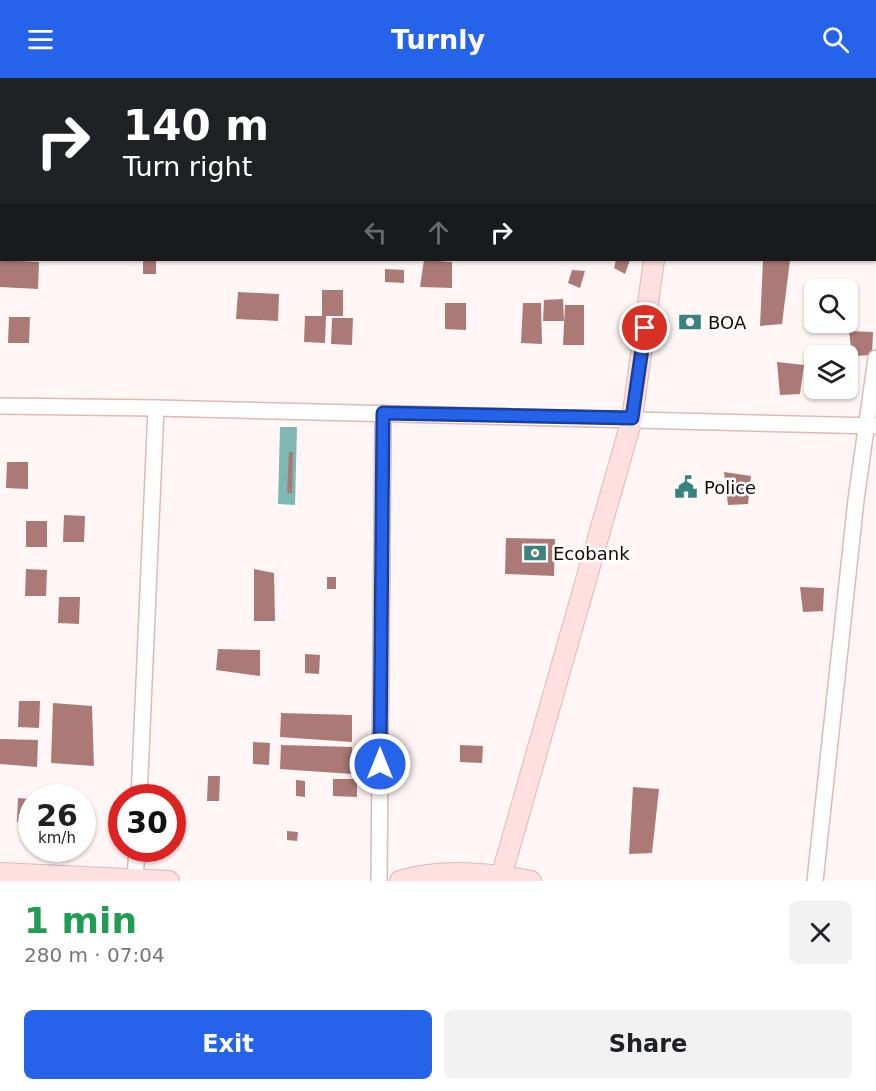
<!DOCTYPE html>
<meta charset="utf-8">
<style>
body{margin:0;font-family:"DejaVu Sans",sans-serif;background:#f2f2f2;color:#202124;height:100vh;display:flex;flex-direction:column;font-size:22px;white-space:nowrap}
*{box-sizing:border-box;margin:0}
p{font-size:20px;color:#757577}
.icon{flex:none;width:33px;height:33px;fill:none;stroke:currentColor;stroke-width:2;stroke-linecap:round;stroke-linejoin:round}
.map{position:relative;height:803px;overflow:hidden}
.panel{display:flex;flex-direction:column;background:#fff;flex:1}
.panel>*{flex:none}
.hud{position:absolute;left:0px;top:0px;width:876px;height:183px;box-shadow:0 2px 4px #0004;background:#202124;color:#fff;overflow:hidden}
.controls{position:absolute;left:804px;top:201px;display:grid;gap:12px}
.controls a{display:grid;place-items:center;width:54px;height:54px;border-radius:9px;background:#fff;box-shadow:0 2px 4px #0004;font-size:30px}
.speed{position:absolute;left:18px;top:706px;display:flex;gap:12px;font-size:30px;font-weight:700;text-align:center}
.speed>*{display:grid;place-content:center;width:78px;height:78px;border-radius:50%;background:#fff;box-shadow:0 2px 4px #0004;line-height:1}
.speed small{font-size:15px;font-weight:400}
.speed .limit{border:9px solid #d22;background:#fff;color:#111}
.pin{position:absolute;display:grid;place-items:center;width:51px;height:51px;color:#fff;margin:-26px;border:3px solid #fff;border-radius:50%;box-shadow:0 2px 6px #0007}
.me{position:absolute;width:66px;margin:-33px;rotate:0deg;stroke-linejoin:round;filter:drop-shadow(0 0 4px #0008)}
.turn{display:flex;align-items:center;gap:21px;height:126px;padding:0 24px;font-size:27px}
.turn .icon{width:78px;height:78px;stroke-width:2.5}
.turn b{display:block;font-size:42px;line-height:51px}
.lanes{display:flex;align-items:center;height:57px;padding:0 24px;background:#0003;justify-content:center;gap:30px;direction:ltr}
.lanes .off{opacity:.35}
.round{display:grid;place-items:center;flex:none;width:63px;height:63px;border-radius:9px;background:#f2f2f2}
.head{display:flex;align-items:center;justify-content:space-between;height:102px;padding:0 24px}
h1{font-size:36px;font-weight:700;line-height:45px;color:#1e9e55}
.cta{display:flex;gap:12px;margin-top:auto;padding:12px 24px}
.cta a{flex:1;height:69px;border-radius:9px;background:#2563eb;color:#fff;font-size:24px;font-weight:700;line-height:69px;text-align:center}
.cta a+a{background:#f2f2f2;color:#202124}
header{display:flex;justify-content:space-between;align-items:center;height:78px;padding:0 24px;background:#2563eb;color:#fff;font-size:27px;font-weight:700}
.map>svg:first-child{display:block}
.water{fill:#7db8b4}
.building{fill:#ab7a76}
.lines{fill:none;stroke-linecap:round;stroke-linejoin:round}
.street-casing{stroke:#e0b8b5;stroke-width:18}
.secondary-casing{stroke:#e0b8b5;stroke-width:22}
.street{stroke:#fff;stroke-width:15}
.secondary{stroke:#fde0df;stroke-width:20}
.route-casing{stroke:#184099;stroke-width:15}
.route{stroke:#2563eb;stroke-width:10}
.labels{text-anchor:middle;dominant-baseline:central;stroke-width:5;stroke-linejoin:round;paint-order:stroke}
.poi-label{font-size:18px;fill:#150908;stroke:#fff;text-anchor:start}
</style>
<header><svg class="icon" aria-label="menu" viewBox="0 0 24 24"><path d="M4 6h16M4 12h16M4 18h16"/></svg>Turnly<svg class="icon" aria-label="search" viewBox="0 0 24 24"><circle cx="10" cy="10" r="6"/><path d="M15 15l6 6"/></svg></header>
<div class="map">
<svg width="876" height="803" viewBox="0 0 876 803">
<rect width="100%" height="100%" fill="#fff6f5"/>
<path class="water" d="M 280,349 L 297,349 L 295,427 L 278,426 Z"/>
<g class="building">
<path d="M 0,182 L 39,184 L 38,211 L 0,209 Z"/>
<rect x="143" y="182" width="13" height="14"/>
<path d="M 424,182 L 452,184 L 452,210 L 420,209 Z"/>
<path d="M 616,182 L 630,182 L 625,196 L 614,190 Z"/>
<path d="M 763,182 L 790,182 L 782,246 L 760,248 Z"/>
<path d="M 385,191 L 404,192 L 404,205 L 385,204 Z"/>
<path d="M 572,192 L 585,193 L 580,210 L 568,205 Z"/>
<path d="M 322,212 L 343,212 L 343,238 L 326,238 L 325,265 L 304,264 L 305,238 L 322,238 Z"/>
<path d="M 238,214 L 279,216 L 278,243 L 236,241 Z"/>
<path d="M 563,221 L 564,243 L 543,243 L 544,222 Z"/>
<path d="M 445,225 L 466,225 L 466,252 L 445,251 Z"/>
<path d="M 523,225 L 541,225 L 542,266 L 521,265 Z"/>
<path d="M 565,227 L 584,227 L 584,267 L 563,267 Z"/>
<path d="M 9,239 L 30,239 L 29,265 L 8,265 Z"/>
<path d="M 332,240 L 353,240 L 352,267 L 331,266 Z"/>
<path d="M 849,253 L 873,254 L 872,277 L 852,278 Z"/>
<path d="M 777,284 L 804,287 L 800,316 L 780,317 Z"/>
<path d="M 289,374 L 293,374 L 292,415 L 287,415 Z"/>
<path d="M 7,384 L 28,384 L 28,411 L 6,410 Z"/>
<path d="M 724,394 L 751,398 L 748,426 L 728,427 Z"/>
<path d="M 64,437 L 85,438 L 84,464 L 63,464 Z"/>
<rect x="26" y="443" width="21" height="26"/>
<path d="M 506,460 L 555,461 L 554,498 L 505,496 Z"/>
<path d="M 26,491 L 47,492 L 46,518 L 25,518 Z"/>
<path d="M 254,491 L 274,495 L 275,543 L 254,543 Z"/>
<rect x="327" y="499" width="9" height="12"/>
<path d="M 800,509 L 824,510 L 823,533 L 803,534 Z"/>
<path d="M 59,519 L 80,519 L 79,546 L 58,545 Z"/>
<path d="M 218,571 L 260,572 L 260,598 L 216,592 Z"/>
<path d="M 305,576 L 320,577 L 319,596 L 305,595 Z"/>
<path d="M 19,623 L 40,623 L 39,650 L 18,649 Z"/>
<path d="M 53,625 L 92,628 L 94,688 L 51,685 Z"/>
<path d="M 281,635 L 352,637 L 352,664 L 280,659 Z"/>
<path d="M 0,661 L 38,662 L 37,689 L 0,686 Z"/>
<path d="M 253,664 L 270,665 L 269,687 L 253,686 Z"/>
<path d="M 281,667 L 352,669 L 352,696 L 280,691 Z"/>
<path d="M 460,667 L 483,668 L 482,685 L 460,684 Z"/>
<path d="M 208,698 L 220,698 L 219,723 L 207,723 Z"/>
<path d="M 333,701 L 357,701 L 357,719 L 333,718 Z"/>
<path d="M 296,702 L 305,703 L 305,719 L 296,718 Z"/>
<path d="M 633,709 L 659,711 L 652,775 L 629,776 Z"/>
<path d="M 18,720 L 29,721 L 29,744 L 17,744 Z"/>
<path d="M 287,753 L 298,754 L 297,763 L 287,762 Z"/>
</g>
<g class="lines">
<g class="street-casing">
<g id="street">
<path d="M 0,98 L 2,98"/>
<path d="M 0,328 L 156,330 L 876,348"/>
<path d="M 139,720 L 156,330"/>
<path d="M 135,801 L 137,771"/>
<path d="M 379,803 L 383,335"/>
<path d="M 815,803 L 856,422 L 876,280"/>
</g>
</g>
<g class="secondary-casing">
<g id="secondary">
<path d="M 678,2 L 679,0"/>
<path d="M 0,795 L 169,803"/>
<path d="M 400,803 C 442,790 489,795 531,803"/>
<path d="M 500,803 L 632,341 L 654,182"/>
</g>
</g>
<use href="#street" class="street"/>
<use href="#secondary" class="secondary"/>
</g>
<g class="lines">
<g class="route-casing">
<path id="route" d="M 380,686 L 383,335 L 632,340 L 645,250"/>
</g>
<use href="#route" class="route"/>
</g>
<defs>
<g id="bank-bare" transform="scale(1.8)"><path d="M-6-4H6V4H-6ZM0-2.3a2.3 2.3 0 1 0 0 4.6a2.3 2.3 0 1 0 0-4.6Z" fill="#3a827e" stroke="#fff" stroke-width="2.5" paint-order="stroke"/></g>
<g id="civic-bare" transform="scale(1.8)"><path d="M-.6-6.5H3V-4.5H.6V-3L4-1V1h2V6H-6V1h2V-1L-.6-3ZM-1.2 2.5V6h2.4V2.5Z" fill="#3a827e" stroke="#fff" stroke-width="2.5" paint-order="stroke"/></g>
</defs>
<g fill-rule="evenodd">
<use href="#bank-bare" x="690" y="244"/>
<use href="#civic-bare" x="686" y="409"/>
<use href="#bank-bare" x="535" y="475"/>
</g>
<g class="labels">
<g class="poi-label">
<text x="708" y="244">BOA</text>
<text x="704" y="409">Police</text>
<text x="553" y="475">Ecobank</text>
</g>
</g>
</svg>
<div class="controls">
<a><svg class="icon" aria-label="search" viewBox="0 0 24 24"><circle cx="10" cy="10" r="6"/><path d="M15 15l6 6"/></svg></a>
<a><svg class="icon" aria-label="layers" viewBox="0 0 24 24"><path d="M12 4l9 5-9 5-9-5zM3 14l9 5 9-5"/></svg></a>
</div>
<div class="speed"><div>26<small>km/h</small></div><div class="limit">30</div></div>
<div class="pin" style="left:645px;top:250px;background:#d93025"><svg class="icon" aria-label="arrive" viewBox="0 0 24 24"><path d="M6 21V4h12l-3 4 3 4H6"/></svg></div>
<svg class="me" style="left:380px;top:686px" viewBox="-20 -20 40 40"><circle r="17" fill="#2563eb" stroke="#fff" stroke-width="3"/><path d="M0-11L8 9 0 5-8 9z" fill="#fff"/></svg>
<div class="hud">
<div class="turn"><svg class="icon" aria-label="right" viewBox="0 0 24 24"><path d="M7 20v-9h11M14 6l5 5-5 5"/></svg><div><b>140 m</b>Turn right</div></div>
<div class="lanes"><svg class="icon off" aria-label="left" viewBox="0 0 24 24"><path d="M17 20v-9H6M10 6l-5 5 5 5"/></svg><svg class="icon off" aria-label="ahead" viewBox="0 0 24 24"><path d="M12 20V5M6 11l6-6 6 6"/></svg><svg class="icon" aria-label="right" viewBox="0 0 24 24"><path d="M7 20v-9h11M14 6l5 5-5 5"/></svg></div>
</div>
</div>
<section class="panel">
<div class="head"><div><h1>1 min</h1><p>280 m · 07:04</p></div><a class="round"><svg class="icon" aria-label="close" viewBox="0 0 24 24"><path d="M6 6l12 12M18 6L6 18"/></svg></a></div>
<div class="cta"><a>Exit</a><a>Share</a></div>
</section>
